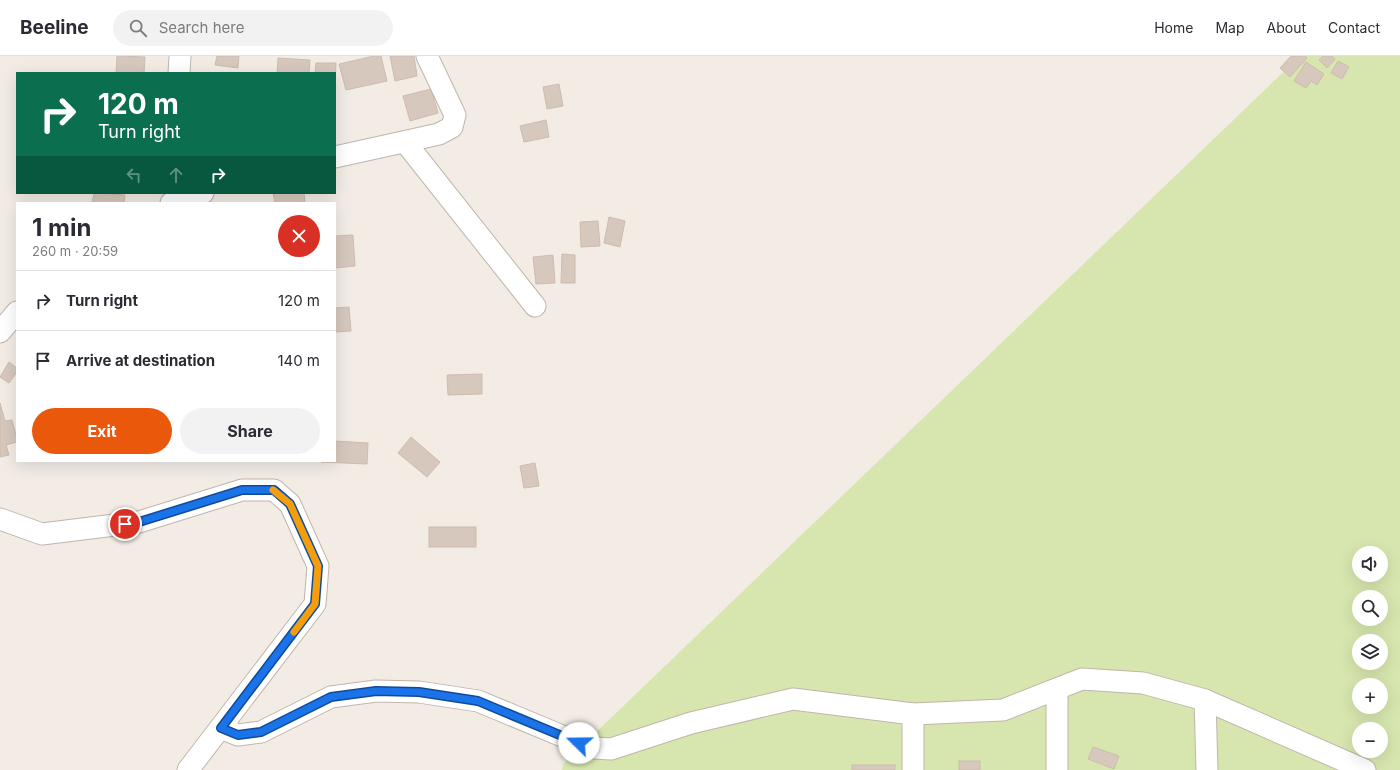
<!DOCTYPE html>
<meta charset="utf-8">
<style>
body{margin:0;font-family:Inter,sans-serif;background:#f2f2f3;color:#2b2b33;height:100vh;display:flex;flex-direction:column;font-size:15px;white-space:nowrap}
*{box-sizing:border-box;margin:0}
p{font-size:13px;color:#7c7c81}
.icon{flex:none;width:22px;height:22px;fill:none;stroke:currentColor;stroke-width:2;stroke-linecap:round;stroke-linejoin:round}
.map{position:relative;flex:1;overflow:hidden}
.sheet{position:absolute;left:16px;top:146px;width:320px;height:260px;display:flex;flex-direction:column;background:#fff;border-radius:0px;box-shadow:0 4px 16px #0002}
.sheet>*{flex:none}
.banner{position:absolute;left:16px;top:16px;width:320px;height:122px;border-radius:0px;box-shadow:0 4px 16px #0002;background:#0b6e4f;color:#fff;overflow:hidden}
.buttons{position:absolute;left:1352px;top:490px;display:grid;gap:8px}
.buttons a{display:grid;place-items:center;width:36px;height:36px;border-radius:50%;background:#fff;box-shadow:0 4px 16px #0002;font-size:20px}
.pin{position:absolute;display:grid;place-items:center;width:34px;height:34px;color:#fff;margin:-17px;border:2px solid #fff;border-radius:50%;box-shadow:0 1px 4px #0007}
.me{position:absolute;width:44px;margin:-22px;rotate:292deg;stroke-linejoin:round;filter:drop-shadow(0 0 3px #0008)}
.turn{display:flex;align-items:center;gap:14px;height:84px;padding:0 16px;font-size:18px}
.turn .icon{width:52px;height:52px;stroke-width:2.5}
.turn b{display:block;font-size:28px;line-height:34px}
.lanes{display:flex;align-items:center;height:38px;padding:0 16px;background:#0003;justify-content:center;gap:20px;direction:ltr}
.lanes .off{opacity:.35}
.round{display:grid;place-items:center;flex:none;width:42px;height:42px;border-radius:21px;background:#f2f2f3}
.head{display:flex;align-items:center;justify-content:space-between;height:68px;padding:0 16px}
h1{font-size:24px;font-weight:700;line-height:30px}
.cta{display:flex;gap:8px;margin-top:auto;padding:8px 16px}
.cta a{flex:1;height:46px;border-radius:24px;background:#ea580c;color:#fff;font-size:16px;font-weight:700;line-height:46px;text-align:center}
.cta a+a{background:#f2f2f3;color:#2b2b33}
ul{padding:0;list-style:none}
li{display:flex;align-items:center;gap:12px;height:60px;padding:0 16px;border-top:1px solid #e1e1e2}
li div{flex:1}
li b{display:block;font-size:15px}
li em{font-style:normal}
header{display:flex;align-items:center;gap:24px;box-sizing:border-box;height:56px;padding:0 20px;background:#fff;border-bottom:1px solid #e1e1e2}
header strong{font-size:19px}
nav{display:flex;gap:22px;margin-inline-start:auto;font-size:14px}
.search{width:280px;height:36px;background:#f2f2f3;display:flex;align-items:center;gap:10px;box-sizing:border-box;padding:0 14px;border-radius:22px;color:#7c7c81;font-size:15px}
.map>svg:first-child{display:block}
.green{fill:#d7e6ae;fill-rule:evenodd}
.building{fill:#d6c8bd;stroke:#cebcae}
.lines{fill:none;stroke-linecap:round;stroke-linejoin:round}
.street-casing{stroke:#c0b5ab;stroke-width:23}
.street{stroke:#fff;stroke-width:21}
.route-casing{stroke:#114b97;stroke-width:10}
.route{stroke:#1a73e8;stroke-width:7}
.slow{stroke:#f59e0b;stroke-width:7}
</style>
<header>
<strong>Beeline</strong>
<div class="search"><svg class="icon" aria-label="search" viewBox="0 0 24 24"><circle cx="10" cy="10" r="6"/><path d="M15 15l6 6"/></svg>Search here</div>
<nav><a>Home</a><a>Map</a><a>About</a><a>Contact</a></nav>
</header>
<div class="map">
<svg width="1400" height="714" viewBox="0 0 1400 714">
<rect width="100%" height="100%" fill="#f2ece5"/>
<path class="green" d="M 1300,0 L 1400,0 L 1400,714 L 562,714 L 563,708 ZM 1359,497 L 1381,497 L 1381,519 L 1359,519 ZM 1359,541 L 1381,541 L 1381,563 L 1359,563 ZM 1359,585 L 1381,585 L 1381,607 L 1359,607 ZM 1359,629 L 1381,629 L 1381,651 L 1359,651 ZM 1359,673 L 1381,673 L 1381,695 L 1359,695 Z"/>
<g class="building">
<path d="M 117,0 L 145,1 L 144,17 L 116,17 Z"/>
<path d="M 217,0 L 239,0 L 238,12 L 215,9 Z"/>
<path d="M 374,0 L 381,0 L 387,25 L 346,34 L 339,8 Z"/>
<path d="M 390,0 L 414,0 L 417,20 L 395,25 Z"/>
<path d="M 1291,0 L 1305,0 L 1307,2 L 1290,21 L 1280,12 Z"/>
<path d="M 1323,0 L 1331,0 L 1335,3 L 1327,12 L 1319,4 Z"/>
<path d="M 278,2 L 310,4 L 309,17 L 277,17 Z"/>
<path d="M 1338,5 L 1349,11 L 1342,23 L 1331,17 Z"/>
<path d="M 1306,6 L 1324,18 L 1317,29 L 1311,25 L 1306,32 L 1294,25 Z"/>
<path d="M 316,7 L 336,7 L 335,28 L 335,17 L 315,17 Z"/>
<path d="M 559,28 L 563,50 L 547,53 L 543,31 Z"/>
<path d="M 431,33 L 438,57 L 410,65 L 403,40 Z"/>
<path d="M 546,64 L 549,81 L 524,86 L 520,70 Z"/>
<path d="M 94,137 L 125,139 L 124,147 L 92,147 Z"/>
<path d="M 273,137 L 304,137 L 305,147 L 275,147 Z"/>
<path d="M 609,161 L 625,165 L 620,191 L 604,187 Z"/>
<path d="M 598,165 L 600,190 L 581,191 L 580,166 Z"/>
<path d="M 353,179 L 355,210 L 335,212 L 335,180 Z"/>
<path d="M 562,198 L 575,199 L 575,227 L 561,227 Z"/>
<path d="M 553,199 L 555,227 L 536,228 L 533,201 Z"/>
<path d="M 349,251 L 351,275 L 335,276 L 335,252 Z"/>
<path d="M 9,306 L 17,312 L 17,316 L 9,327 L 0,321 Z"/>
<path d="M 482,318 L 482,338 L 448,339 L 447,319 Z"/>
<path d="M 0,347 L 5,365 L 12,364 L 17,383 L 17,386 L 6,389 L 9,399 L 0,401 Z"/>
<path d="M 411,381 L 440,406 L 427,421 L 398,397 Z"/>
<path d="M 335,385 L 368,387 L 367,408 L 321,406 L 335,405 Z"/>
<path d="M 535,407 L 539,430 L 524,432 L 520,410 Z"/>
<rect x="429" y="471" width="47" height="20"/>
<path d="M 1093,691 L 1119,700 L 1114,713 L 1088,703 Z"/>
<rect x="959" y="705" width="21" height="9"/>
<rect x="852" y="709" width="43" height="5"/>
</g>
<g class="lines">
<g class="street-casing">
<g id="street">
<path d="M 179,17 L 180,0"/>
<path d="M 405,86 L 535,250"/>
<path d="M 335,101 L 439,78 L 452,71 L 455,59 L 427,0"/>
<path d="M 171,147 L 203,137"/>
<path d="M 0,276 L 17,256"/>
<path d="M 0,463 L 42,478 L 139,466 L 242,434 L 274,434 L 290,448 L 318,510 L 315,548 L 188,714"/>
<path d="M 1057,633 L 1057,714"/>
<path d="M 1205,644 L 1207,714"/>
<path d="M 913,658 L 913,714"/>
<path d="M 221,672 L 238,679 L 261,676 L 331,641 L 376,635 L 419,636 L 478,645 L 579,687 L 595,692 L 611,693 L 691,667 L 793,643 L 913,658 L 1003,654 L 1082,623 L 1143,627 L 1205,644 L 1365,714"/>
</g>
</g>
<use href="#street" class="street"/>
</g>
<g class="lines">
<g class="route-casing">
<path id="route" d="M 125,468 L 139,466 L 242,434 L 274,434 L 290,448 L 318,510 L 315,548 L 221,672 L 238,679 L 261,676 L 331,641 L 376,635 L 419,636 L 478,645 L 579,687"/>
</g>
<use href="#route" class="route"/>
<path class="slow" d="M 273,434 L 290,448 L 318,510 L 315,548 L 294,576"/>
</g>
</svg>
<div class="buttons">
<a><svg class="icon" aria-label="sound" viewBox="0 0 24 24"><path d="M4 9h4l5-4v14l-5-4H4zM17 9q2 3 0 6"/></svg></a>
<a><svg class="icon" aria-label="search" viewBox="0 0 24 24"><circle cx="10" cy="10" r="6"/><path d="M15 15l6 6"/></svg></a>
<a><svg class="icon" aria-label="layers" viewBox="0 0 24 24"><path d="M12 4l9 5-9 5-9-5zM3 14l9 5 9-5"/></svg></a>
<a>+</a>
<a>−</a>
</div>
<div class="pin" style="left:125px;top:468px;background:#d93025"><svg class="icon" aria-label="arrive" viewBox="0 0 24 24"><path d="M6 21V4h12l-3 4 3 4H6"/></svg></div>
<svg class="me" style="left:579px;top:687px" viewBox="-20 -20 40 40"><circle r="19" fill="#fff"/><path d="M0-13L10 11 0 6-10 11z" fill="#1a73e8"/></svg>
<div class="banner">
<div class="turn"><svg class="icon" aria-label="right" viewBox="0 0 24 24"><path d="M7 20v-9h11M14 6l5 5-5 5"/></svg><div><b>120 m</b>Turn right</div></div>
<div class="lanes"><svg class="icon off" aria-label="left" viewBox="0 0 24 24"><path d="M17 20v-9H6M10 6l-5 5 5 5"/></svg><svg class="icon off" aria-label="ahead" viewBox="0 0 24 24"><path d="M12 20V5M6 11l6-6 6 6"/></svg><svg class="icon" aria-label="right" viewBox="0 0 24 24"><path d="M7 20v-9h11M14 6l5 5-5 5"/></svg></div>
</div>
<section class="sheet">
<div class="head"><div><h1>1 min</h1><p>260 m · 20:59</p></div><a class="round" style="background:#d93025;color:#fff"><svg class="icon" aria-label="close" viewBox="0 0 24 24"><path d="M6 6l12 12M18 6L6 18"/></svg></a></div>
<ul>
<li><svg class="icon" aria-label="right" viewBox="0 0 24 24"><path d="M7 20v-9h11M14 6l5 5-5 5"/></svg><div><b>Turn right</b></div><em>120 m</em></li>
<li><svg class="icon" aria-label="arrive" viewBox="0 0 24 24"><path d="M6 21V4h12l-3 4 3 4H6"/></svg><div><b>Arrive at destination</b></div><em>140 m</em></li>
</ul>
<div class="cta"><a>Exit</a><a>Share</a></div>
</section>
</div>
